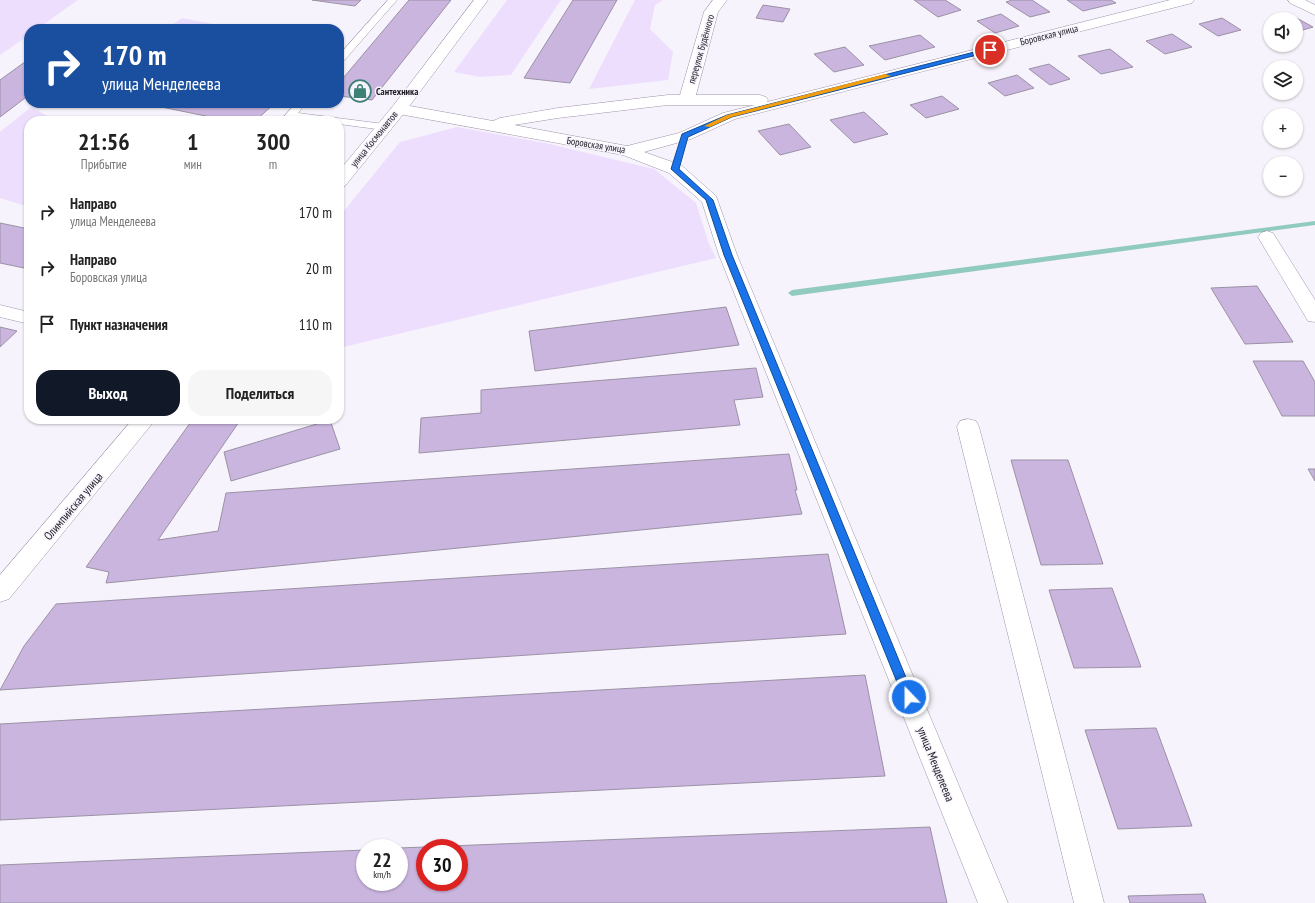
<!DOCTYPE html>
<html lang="ru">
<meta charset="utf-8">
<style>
body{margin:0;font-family:"PT Sans Narrow",sans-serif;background:#f6f6f6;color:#222;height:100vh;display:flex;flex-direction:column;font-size:15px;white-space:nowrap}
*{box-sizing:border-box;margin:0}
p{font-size:13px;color:#767676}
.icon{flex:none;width:22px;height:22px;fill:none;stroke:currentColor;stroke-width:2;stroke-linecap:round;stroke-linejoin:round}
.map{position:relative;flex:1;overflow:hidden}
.details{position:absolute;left:24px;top:116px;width:320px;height:308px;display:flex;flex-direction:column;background:#fff;border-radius:16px;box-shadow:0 1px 3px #0004}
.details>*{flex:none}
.top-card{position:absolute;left:24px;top:24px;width:320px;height:84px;border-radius:16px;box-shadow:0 1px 3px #0004;background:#1a4fa0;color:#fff;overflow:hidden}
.buttons{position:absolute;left:1263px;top:12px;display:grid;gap:8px}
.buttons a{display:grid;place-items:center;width:40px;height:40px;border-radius:50%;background:#fff;box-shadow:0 1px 3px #0004;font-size:20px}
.speed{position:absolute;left:356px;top:839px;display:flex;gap:8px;font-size:20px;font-weight:700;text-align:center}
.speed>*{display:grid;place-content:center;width:52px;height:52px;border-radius:50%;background:#fff;box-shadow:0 1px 3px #0004;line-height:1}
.speed small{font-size:10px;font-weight:400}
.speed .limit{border:6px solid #d22;background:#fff;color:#111}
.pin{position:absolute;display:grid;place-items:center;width:34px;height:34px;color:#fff;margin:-17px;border:2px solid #fff;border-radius:50%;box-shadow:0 1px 4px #0007}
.me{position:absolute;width:44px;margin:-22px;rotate:338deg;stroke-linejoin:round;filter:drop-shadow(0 0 3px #0008)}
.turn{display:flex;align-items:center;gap:14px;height:84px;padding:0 12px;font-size:18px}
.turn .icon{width:52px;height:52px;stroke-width:2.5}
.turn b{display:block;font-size:28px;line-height:34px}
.eta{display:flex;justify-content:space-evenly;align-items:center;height:68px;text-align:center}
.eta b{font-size:24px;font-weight:700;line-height:28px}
.action{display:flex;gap:8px;margin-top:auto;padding:8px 12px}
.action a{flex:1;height:46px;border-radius:16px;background:#111827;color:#fff;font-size:16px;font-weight:700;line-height:46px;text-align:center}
.action a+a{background:#f6f6f6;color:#222}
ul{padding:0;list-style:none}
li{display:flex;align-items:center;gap:12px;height:56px;padding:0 12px}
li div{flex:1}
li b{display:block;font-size:15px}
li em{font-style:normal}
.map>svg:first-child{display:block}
.green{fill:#eddefe}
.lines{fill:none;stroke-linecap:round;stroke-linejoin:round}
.stream{fill:#91cbbf;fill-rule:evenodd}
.building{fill:#cab5df;stroke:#9b91a5;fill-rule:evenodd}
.service-casing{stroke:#9d93a8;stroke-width:1}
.minor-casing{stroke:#9d93a8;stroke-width:1}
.tertiary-casing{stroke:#9d93a8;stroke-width:1}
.service{fill:#fff;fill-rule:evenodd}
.minor{fill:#fff;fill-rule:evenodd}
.tertiary{fill:#fff;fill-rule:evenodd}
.route{fill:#1a73e8;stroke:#114b97}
.slow{fill:#f59e0b}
.labels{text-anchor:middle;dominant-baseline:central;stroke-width:3;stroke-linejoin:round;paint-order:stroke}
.far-street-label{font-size:10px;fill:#1e1a22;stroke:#f7f3fc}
.far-poi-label{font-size:10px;font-weight:bold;fill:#1e1a22;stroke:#f7f3fc;text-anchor:start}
.street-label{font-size:12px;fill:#1e1a22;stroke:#f7f3fc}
</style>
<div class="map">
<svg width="1315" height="903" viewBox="0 0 1315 903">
<rect width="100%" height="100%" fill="#f7f3fc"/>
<g class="green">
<path d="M 0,0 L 78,0 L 37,29 L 29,29 L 29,35 L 0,55 Z"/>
<path d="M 507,0 L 561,0 L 511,75 L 480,77 L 454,72 Z"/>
<path d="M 635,0 L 663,0 L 655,5 L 650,29 L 673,52 L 668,80 L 589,89 Z"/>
<path d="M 182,18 L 238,29 L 166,29 Z"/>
<path d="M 31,107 L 57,121 L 29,121 L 29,207 L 0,198 L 0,132 Z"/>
<path d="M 457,127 L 545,143 L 654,169 L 696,203 L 709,244 L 716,258 L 339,348 L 339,217 L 400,142 Z"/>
</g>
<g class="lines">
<path class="stream" d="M 1315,221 L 1315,225 L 792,296 L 788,293 L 792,290 Z"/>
</g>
<g class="building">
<path d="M 312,0 L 361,0 L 355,6 Z"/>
<path d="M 409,0 L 451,0 L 372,100 L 339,96 L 339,83 Z"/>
<path d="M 573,0 L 617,0 L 570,83 L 524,78 Z"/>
<path d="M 914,0 L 945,0 L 961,10 L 938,17 Z"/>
<path d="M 1012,0 L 1032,0 L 1050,12 L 1030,17 L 1006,2 Z"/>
<path d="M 1067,0 L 1111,0 L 1116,3 L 1083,11 Z"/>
<path d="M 763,5 L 790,9 L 783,22 L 756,18 Z"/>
<path d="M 1001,14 L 1019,26 L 995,33 L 977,21 Z"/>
<path d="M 1291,15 L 1313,27 L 1296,32 L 1296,19 L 1277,19 Z"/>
<path d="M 1222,18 L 1241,30 L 1218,36 L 1199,24 Z"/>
<path d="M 1172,34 L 1192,47 L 1165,54 L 1146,41 Z"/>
<path d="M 920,35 L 935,47 L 885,60 L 869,46 Z"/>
<path d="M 845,47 L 864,65 L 834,72 L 814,54 Z"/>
<path d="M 1110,49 L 1133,67 L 1101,74 L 1078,56 Z"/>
<path d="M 29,59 L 29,95 L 0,117 L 0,80 Z"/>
<path d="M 1049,64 L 1070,79 L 1050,85 L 1029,69 Z"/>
<path d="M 1017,75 L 1034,88 L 1005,96 L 988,83 Z"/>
<path d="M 942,96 L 959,109 L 926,118 L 910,105 Z"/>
<path d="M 142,103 L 275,103 L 255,121 L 230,121 Z"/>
<path d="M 864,112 L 888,134 L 854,143 L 830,120 Z"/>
<path d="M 789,124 L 811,147 L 780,155 L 758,131 Z"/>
<path d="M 0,223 L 29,229 L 29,269 L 0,263 Z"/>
<path d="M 1257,286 L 1293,342 L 1245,344 L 1211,288 Z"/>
<path d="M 726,307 L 739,345 L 535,371 L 529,331 Z"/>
<path d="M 0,327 L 17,331 L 0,347 Z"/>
<path d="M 1253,361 L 1303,361 L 1315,382 L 1315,416 L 1282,416 Z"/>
<path d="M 756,368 L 763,397 L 734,400 L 740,425 L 419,453 L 421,418 L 481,413 L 481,390 Z"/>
<path d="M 193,419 L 241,419 L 158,540 L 218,531 L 226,493 L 789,454 L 797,490 L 795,490 L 802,514 L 106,583 L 109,572 L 86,567 Z"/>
<path d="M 330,420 L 340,449 L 231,481 L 224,452 Z"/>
<path d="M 1011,460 L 1068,460 L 1103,564 L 1041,565 Z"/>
<path d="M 1308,469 L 1315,469 L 1315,481 Z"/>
<path d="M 828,554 L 846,634 L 0,690 L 24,646 L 56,604 Z"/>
<path d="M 1112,588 L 1141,667 L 1074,668 L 1049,590 Z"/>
<path d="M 865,675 L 885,776 L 0,820 L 0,724 Z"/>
<path d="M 1156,728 L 1192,826 L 1118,829 L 1085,730 Z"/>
<path d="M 930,827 L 947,903 L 0,903 L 0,865 L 365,850 L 365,882 L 399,882 L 399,848 ZM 425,848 L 459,848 L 459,882 L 425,882 Z"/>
<path d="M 1203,894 L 1206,903 L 1130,903 L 1128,896 Z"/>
</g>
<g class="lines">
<g class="service-casing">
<g id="service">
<path d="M 388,0 L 397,0 L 342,63 L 339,64 L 339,55 Z"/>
<path d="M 296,103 L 306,103 L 298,113 L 384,124 L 389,127 L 384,130 L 339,124 L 339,121 L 314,121 L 293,118 L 291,121 L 280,121 Z"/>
</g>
</g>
<g class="minor-casing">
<g id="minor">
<path d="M 713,0 L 727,0 L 718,12 L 696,95 L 760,95 L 766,97 L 768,100 L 767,102 L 1170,0 L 1194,0 L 1192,3 L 735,119 L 691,139 L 644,152 L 681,165 L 716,196 L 737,255 L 1008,903 L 978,903 L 719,255 L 702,202 L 669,173 L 623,155 L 399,114 L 393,112 L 391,109 L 393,106 L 399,104 L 493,121 L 500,118 L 558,108 L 668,95 L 680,95 L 704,12 ZM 668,105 L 755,105 L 723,113 L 679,133 L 627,146 L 514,125 L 558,118 Z"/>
<path d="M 1288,0 L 1305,0 L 1315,5 L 1315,15 L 1290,3 Z"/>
<path d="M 1267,231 L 1273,233 L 1315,300 L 1315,322 L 1308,321 L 1258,237 L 1261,233 Z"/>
<path d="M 0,305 L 29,312 L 29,324 L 0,317 Z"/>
<path d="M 968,419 L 976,421 L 979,427 L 1104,903 L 1074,903 L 957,427 L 960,421 Z"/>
</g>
</g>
<g class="tertiary-casing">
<g id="tertiary">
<path d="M 474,0 L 488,0 L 405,112 L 345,186 L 339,187 L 339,171 L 393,106 Z"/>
<path d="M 133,419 L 156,419 L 9,599 L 0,602 L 0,575 Z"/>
</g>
</g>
<use href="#service" class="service"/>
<use href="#minor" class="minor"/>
<use href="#tertiary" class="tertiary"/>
</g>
<path class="route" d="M 990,48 L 993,49 L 993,51 L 732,117 L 688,137 L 679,169 L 713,200 L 732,255 L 914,697 L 913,700 L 909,702 L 905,700 L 903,697 L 724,255 L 706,200 L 671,169 L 682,134 L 727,115 Z"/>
<path class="slow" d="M 885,74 L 891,76 L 732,117 L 710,127 L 704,126 L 727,115 Z"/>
<defs>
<g id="shop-ring" transform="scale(1.15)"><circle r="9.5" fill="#f7f3fc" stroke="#3d8175" stroke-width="1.5"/><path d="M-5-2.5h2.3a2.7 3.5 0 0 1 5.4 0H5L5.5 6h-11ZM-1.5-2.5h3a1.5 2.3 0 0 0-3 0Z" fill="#3d8175"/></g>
</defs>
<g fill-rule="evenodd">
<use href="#shop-ring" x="360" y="91"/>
</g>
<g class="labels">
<g class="far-street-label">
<text transform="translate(1049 35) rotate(-14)">Боровская улица</text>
<text transform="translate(701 49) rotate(-74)">переулок Будённого</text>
<text transform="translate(374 139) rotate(-51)">улица Космонавтов</text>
<text transform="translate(596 145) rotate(9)">Боровская улица</text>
</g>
<g class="far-poi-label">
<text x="376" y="91">Сантехника</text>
</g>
<g class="street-label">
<text transform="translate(73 506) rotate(-50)">Олимпийская улица</text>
<text transform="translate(936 764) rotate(68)">улица Менделеева</text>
</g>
</g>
</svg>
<div class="buttons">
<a><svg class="icon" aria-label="sound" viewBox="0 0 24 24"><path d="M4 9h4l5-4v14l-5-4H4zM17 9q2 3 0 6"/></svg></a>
<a><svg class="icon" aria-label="layers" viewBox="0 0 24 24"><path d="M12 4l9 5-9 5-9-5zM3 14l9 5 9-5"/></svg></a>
<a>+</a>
<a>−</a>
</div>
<div class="speed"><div>22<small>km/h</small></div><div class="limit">30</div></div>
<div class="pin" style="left:990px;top:50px;background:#d93025"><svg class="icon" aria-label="arrive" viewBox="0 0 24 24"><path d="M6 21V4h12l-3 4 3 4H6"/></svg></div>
<svg class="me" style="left:909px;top:697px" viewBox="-20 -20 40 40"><circle r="17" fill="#1a73e8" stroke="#fff" stroke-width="3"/><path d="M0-11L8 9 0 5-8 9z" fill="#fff"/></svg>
<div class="top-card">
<div class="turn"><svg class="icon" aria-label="right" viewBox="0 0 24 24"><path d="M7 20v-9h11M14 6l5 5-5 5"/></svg><div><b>170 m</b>улица Менделеева</div></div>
</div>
<section class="details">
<div class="eta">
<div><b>21:56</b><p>Прибытие</p></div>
<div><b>1</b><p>мин</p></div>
<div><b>300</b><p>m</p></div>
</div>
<ul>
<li><svg class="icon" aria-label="right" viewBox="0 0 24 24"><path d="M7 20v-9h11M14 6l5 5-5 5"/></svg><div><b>Направо</b><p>улица Менделеева</p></div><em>170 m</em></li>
<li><svg class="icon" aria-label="right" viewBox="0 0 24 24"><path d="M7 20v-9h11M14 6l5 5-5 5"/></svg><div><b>Направо</b><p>Боровская улица</p></div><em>20 m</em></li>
<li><svg class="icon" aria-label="arrive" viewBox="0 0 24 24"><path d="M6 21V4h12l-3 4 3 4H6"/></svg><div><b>Пункт назначения</b></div><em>110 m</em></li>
</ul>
<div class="action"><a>Выход</a><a>Поделиться</a></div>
</section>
</div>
